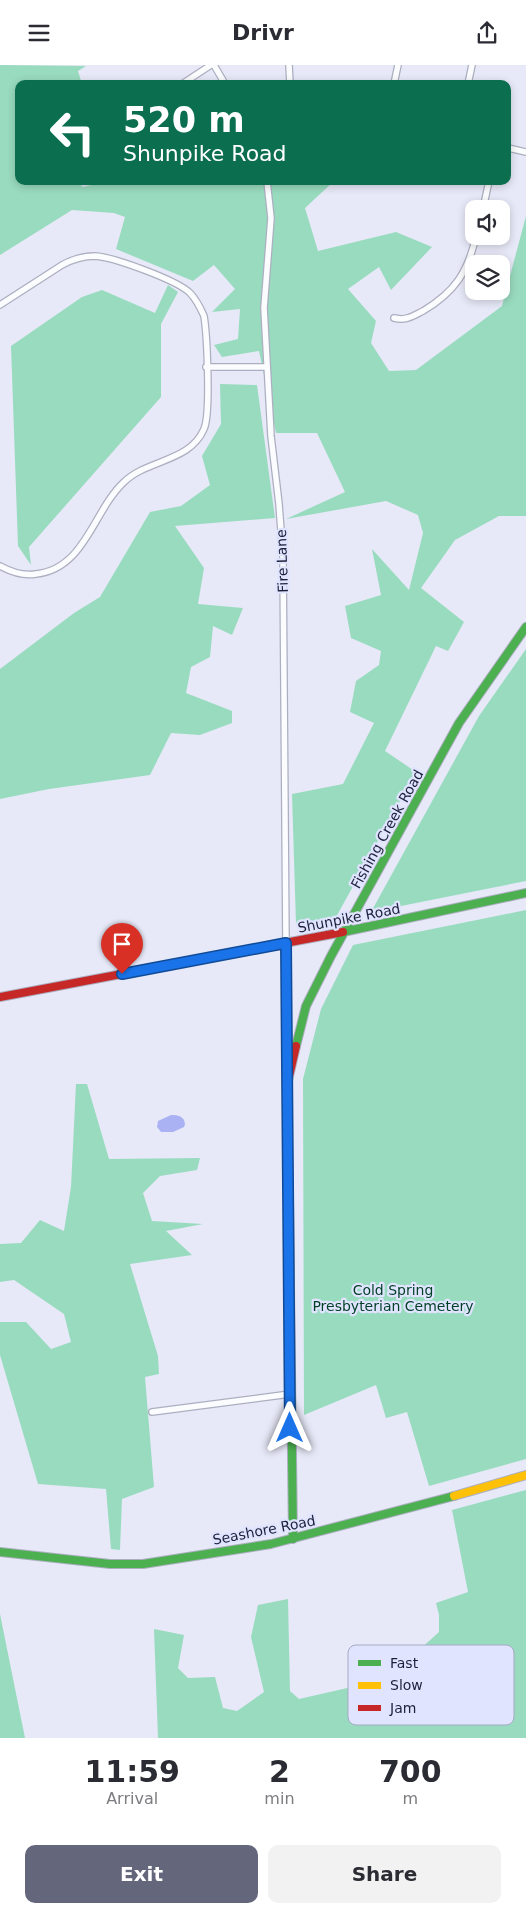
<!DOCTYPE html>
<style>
body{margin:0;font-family:"DejaVu Sans",sans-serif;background:#f2f2f3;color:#2b2b33;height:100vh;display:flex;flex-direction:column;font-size:19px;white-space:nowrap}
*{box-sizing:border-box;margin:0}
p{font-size:16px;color:#7c7c81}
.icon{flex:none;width:28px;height:28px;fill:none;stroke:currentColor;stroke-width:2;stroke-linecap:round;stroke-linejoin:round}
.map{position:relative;height:1673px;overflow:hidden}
.sheet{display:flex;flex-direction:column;background:#fff;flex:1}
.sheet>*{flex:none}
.guide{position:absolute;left:15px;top:15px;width:496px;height:105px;border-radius:10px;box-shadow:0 2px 8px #0003;background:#0b6e4f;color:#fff;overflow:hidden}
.tools{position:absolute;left:465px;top:135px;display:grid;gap:10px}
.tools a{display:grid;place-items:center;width:45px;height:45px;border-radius:10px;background:#fff;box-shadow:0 2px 8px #0003;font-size:25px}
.pin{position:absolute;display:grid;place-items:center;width:42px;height:42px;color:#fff;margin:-51px -21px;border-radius:50% 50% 50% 0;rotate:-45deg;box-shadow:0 0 5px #0007}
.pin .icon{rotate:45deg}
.me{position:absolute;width:55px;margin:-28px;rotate:0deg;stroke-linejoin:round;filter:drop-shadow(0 0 4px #0008)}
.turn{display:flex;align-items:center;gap:18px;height:105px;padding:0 25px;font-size:22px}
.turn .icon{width:65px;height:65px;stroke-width:2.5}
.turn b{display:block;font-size:35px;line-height:42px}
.eta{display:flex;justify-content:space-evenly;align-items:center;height:85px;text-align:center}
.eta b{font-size:30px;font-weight:700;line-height:35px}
.cta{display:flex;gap:10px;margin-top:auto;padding:10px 25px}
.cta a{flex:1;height:58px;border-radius:10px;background:#64667c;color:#fff;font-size:20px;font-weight:700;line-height:58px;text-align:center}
.cta a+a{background:#f2f2f3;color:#2b2b33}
header{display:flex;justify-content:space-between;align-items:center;height:65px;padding:0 25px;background:#fff;font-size:22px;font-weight:700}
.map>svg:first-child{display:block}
.green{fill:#99dbbf}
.water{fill:#aab2f4}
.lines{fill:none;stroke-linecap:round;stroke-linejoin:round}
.street-casing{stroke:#acafc0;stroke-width:8}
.fast-casing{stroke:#acafc0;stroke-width:10}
.slow-casing{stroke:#acafc0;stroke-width:10}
.jam-casing{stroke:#acafc0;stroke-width:10}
.street{stroke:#fbfcfe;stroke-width:5.5}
.fast{stroke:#4caf50;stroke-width:8}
.slow{stroke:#ffc107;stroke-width:8}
.jam{stroke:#c62828;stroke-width:8}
.route-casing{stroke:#114b97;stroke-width:12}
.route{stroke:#1a73e8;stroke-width:9}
.labels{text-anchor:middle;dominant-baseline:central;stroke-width:4.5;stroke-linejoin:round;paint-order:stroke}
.street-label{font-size:14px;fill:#1e2039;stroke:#e0e4ff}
.park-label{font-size:14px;fill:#013f24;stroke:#e0e4ff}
.key{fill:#e0e4ff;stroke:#a6a9c4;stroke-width:1}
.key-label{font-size:14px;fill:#1e2039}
</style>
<header><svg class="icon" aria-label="menu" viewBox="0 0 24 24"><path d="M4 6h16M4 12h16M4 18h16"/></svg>Drivr<svg class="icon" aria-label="share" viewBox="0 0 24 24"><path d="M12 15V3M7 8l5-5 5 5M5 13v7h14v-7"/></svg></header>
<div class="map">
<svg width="526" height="1673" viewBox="0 0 526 1673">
<rect width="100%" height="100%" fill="#e7e9f8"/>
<g class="green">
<path d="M 0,0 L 86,1 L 78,6 L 82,19 L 19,19 L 19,116 L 76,116 L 83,122 L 107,116 L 354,116 L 333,117 L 305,143 L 318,186 L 396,167 L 432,182 L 391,225 L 379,202 L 348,224 L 376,256 L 371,278 L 389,306 L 416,305 L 502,241 L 526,151 L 526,451 L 499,451 L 455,475 L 421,523 L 464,557 L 448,586 L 436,581 L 385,686 L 416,707 L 335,854 L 300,860 L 296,859 L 292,729 L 343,719 L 374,658 L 350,647 L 356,616 L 379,600 L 381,586 L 351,573 L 345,541 L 381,530 L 372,484 L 409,525 L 423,468 L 418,450 L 386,436 L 286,454 L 345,427 L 317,368 L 276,368 L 259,286 L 222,292 L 214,280 L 238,274 L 240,244 L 212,247 L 235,224 L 214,200 L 193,216 L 116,184 L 125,152 L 114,148 L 72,145 L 0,190 Z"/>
<path d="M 168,220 L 178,227 L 161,259 L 161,332 L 29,482 L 31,500 L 18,481 L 11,281 L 82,232 L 102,225 L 155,248 Z"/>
<path d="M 220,319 L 257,320 L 275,453 L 175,461 L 204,503 L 198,539 L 243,543 L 232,570 L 213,561 L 210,592 L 191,602 L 186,628 L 232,646 L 232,658 L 200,670 L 171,668 L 150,710 L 49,724 L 0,734 L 0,604 L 74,548 L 100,532 L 150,447 L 181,441 L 210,420 L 202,391 L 221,359 Z"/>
<path d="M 526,584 L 526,816 L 371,847 L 479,651 Z"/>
<path d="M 526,845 L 526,1394 L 429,1421 L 407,1347 L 386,1353 L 376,1320 L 304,1350 L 303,1014 L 321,944 L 353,880 Z"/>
<path d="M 76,1019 L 87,1019 L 109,1094 L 200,1093 L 197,1105 L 160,1111 L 143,1128 L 152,1156 L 203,1159 L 166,1166 L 192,1190 L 130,1199 L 158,1291 L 159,1309 L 145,1312 L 154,1422 L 122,1434 L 120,1485 L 111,1484 L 106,1424 L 38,1419 L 0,1290 L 0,1257 L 26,1257 L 51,1284 L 71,1277 L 64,1249 L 14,1215 L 0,1217 L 0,1179 L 21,1178 L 40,1155 L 64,1166 L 71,1122 Z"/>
<path d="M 526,1425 L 526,1673 L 158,1673 L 154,1564 L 184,1570 L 178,1603 L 188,1613 L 215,1612 L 223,1643 L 237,1646 L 264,1627 L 251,1572 L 258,1540 L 288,1534 L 290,1626 L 299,1634 L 387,1614 L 439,1567 L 439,1550 L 436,1538 L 468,1527 L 452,1445 Z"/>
<path d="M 0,1549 L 25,1673 L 0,1673 Z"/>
</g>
<path class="water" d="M 171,1050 C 178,1050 184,1051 185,1059 L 184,1062 L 173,1067 L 161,1067 L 157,1062 L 158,1056 Z"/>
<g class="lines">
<g class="street-casing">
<g id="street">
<path d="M 214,0 L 225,19"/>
<path d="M 289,0 L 290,19"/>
<path d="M 182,19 L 211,0"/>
<path d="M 394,19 L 398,0"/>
<path d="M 468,19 L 472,0"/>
<path d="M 508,83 L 526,87"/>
<path d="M 267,116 L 271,153 L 264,243 L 271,371 L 279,439 L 283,493 L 287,1010"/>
<path d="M 483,144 L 489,116"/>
<path d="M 0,240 L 62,200 C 73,194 83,191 95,191 C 113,192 177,215 190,228 C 196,234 200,242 204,251 C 207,270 211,348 204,364 C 190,397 148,394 124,417 C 93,446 85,504 36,509 C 24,511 11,507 0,501"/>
<path d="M 394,253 C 406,256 413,251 423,246 C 455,227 468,207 476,171"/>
<path d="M 206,302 L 267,302"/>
<path d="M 152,1347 L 290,1329"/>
</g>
</g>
<g class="fast-casing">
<g id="fast">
<path d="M 343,867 L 526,828"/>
<path d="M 296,981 L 306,941 L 331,891 L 459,658 L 526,562"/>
<path d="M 289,1137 L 293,1474"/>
<path d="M 0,1487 L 110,1499 L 143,1499 L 271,1479 L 454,1431"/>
</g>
</g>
<g class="slow-casing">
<path id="slow" d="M 454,1431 L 526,1410"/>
</g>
<g class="jam-casing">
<g id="jam">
<path d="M 0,932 L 343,867"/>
<path d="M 289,1137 L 287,1020 L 296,981"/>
</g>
</g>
<use href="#street" class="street"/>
<use href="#fast" class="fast"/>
<use href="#slow" class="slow"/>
<use href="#jam" class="jam"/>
</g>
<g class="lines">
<g class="route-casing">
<path id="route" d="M 122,909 L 286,878 L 290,1363"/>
</g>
<use href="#route" class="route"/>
</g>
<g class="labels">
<g class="street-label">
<text transform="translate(282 496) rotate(-92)">Fire Lane</text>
<text transform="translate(387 764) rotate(-61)">Fishing Creek Road</text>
<text transform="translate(349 853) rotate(-11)">Shunpike Road</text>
<text transform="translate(264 1465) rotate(-11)">Seashore Road</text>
</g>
<g class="park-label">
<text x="393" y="1225">Cold Spring<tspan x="393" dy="16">Presbyterian Cemetery</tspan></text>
</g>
</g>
<rect x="348" y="1580" width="166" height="80" rx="8" class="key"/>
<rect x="358" y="1595" width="23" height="6" fill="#4caf50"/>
<rect x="358" y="1617" width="23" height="7" fill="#ffc107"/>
<rect x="358" y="1640" width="23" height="6" fill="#c62828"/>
<g class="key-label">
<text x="390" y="1603">Fast</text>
<text x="390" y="1625">Slow</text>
<text x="390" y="1648">Jam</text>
</g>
</svg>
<div class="tools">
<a><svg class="icon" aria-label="sound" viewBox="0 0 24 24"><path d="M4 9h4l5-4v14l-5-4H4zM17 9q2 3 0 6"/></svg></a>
<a><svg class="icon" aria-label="layers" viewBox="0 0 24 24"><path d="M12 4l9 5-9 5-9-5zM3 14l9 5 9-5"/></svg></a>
</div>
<div class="pin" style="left:122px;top:909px;background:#d93025"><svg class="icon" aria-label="arrive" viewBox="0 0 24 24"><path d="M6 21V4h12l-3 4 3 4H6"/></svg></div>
<svg class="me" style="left:290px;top:1363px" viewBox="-20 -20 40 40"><path d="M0-17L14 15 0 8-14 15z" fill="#1a73e8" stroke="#fff" stroke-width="4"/></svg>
<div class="guide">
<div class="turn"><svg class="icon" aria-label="left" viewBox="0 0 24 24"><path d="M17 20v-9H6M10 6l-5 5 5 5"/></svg><div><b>520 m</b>Shunpike Road</div></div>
</div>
</div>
<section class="sheet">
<div class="eta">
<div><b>11:59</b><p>Arrival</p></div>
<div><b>2</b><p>min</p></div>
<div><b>700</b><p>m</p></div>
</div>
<div class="cta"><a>Exit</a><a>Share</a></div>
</section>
